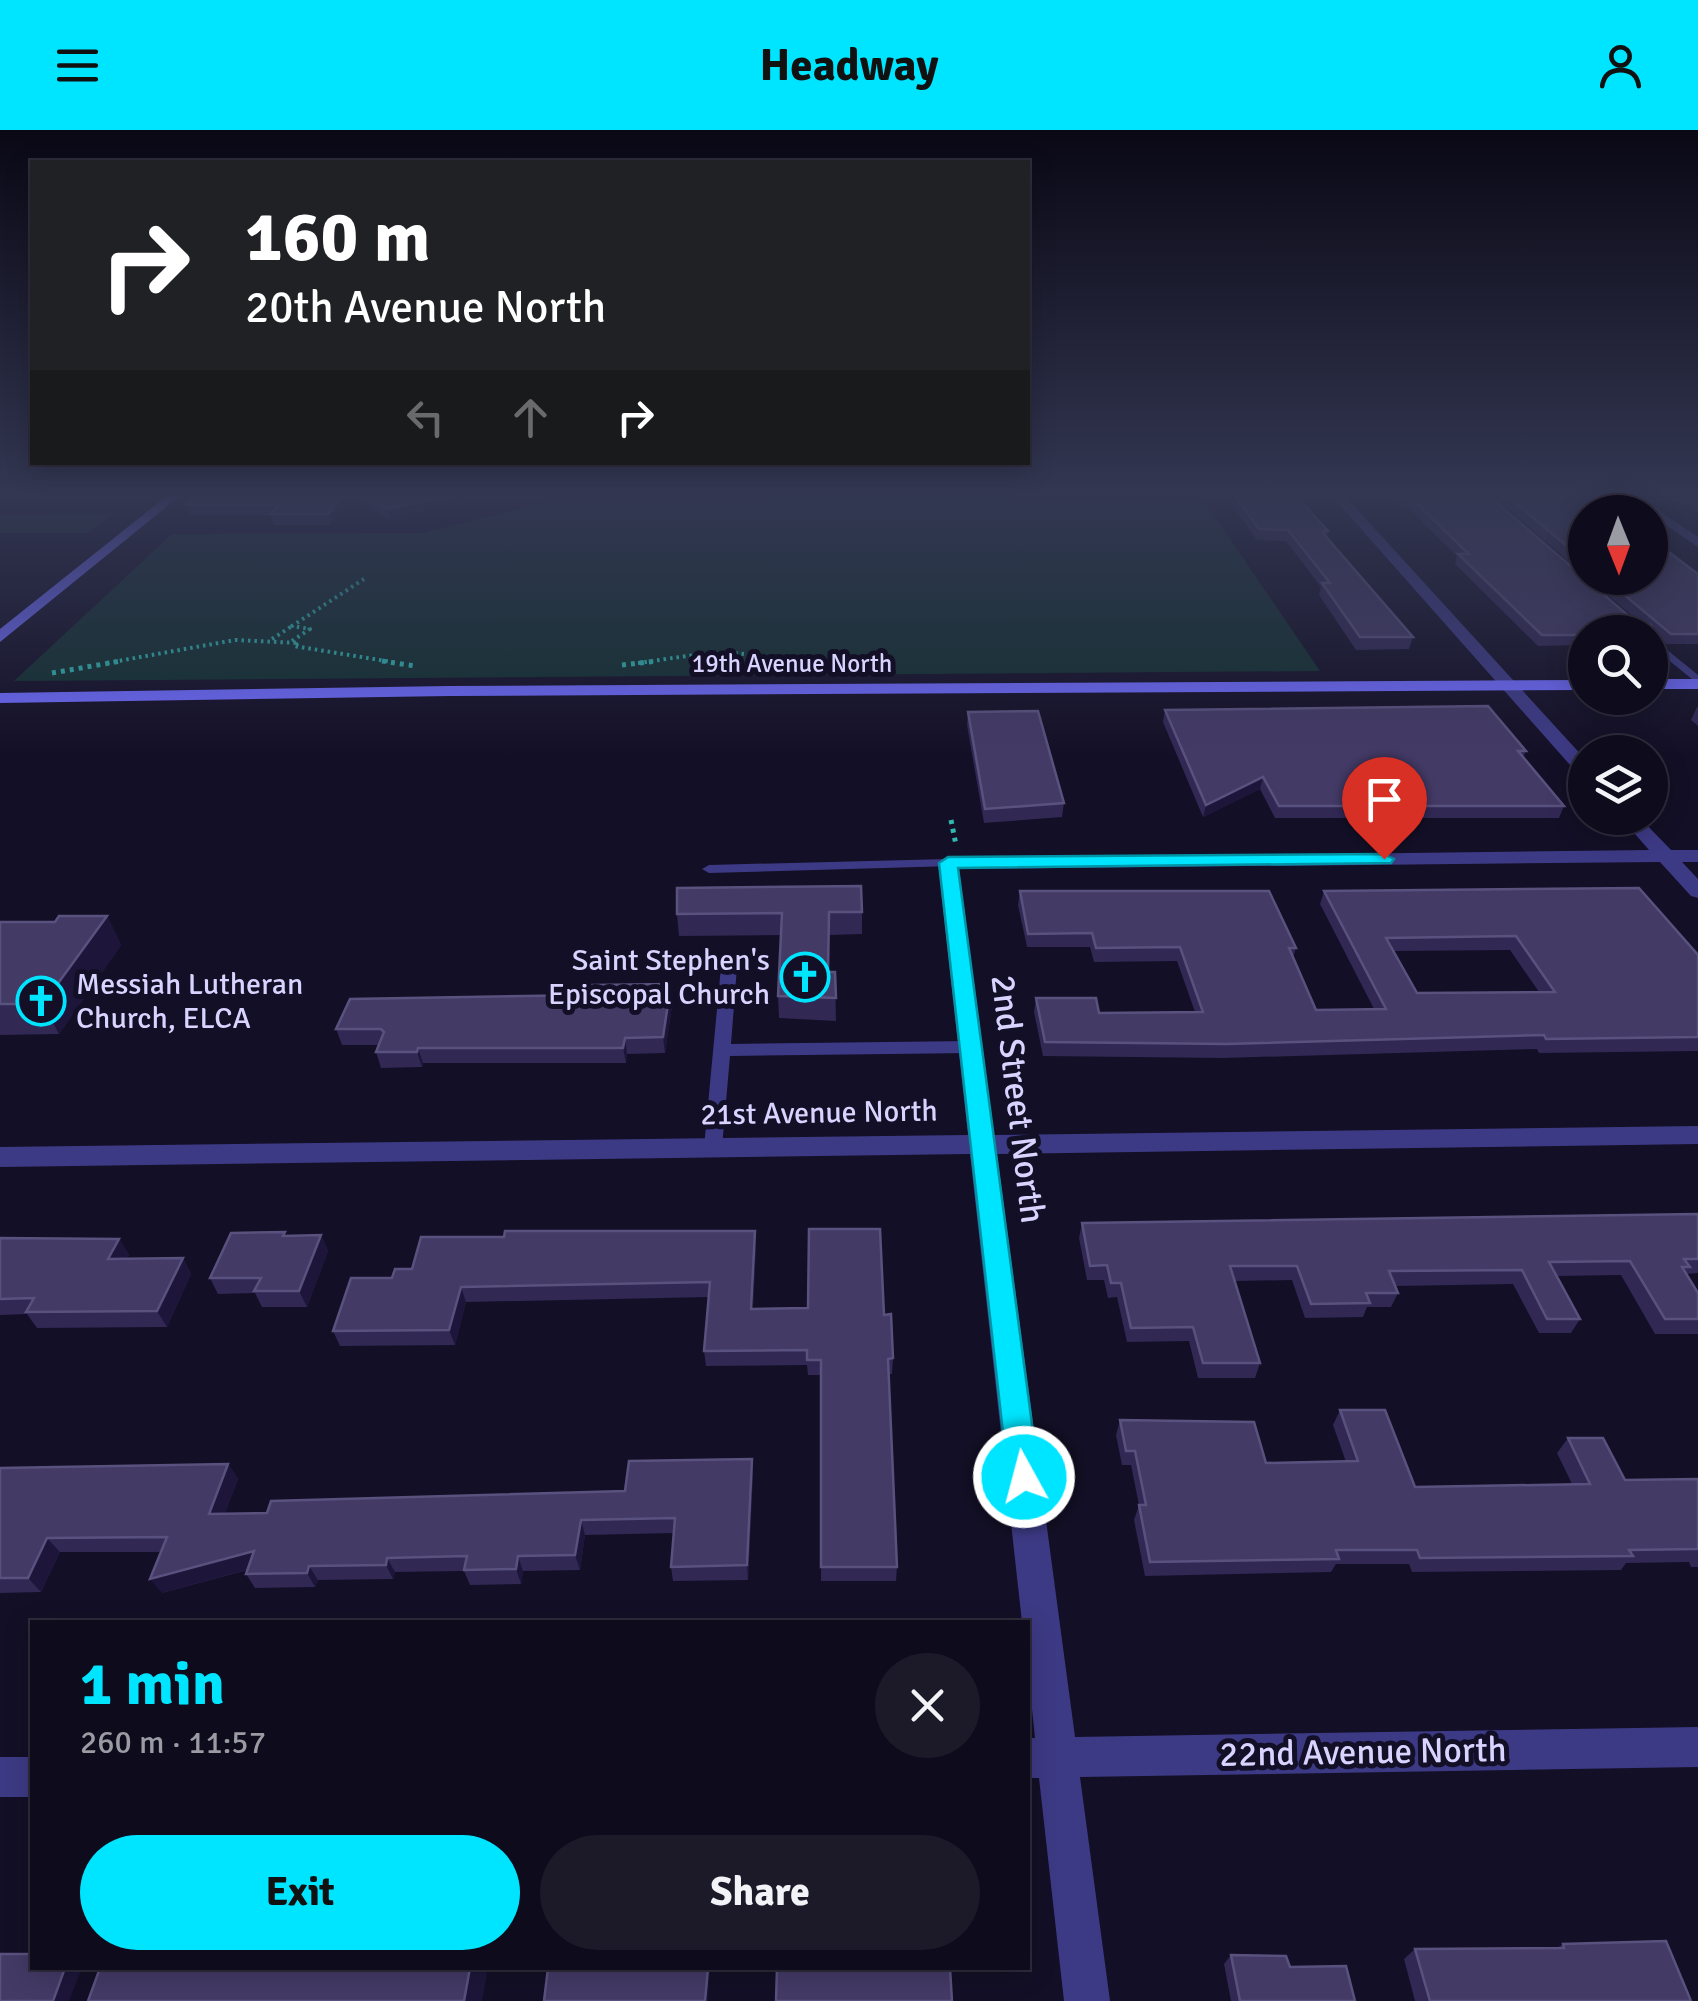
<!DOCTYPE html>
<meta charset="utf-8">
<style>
body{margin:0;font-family:Signika,sans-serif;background:#1c1929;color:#f1f3f6;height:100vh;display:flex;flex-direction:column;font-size:38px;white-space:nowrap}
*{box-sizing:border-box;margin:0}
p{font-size:32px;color:#9b9ba3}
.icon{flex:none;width:55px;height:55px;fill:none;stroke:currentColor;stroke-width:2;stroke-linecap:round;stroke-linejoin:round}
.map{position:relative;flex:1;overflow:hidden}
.sheet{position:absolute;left:30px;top:1490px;width:1000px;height:350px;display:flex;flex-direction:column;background:#0e0b1c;border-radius:0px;box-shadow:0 5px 25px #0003,0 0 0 2px #2e2b3b}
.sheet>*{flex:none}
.hud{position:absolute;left:30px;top:30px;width:1000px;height:305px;border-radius:0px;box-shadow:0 5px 25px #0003,0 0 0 2px #2e2b3b;background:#202124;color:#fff;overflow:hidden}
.needle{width:65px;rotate:179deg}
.tools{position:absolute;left:1568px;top:365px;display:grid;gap:20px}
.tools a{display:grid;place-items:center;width:100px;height:100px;border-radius:50%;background:#0e0b1c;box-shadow:0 5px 25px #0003,0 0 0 2px #2e2b3b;font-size:50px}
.pin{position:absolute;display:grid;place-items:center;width:85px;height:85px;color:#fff;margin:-102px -42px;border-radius:50% 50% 50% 0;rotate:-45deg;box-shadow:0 0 10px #0007}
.pin .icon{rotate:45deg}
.me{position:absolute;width:110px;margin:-55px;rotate:353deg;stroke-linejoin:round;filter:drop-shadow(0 0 8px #0008)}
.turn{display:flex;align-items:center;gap:35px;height:210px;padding:0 50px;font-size:45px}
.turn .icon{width:130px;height:130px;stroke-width:2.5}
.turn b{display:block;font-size:70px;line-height:85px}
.lanes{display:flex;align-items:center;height:95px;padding:0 50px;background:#0003;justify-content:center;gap:50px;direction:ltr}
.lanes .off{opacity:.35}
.round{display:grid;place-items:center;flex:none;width:105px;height:105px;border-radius:52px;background:#1c1929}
.headline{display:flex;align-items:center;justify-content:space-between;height:170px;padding:0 50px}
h1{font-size:60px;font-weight:800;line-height:75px;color:#00e5ff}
.action{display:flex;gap:20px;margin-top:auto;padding:20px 50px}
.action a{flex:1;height:115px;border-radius:60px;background:#00e5ff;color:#111;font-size:40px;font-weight:800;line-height:115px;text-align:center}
.action a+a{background:#1c1929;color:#f1f3f6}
header{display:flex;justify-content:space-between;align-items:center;height:130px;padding:0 50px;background:#00e5ff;color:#111;font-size:45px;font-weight:800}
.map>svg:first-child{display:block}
.green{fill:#12302f}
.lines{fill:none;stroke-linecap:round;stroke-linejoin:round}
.path-far1{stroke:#2fb8b0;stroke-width:4;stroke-dasharray:2.5 4;stroke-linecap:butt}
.path{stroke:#2fb8b0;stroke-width:5;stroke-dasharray:4 5;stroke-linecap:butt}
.lane{fill:#3d3a85;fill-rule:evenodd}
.street{fill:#3d3a85;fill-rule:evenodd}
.secondary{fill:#6f6bff;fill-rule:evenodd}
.wall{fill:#312854;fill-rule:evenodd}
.shaded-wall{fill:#1d163a}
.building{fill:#433a66;stroke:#5a527e;stroke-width:2.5;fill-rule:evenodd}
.route{fill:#00e5ff;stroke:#0095a6;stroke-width:2.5}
.labels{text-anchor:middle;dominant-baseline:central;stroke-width:10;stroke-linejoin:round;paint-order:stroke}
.far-street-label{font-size:25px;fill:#d9d4ff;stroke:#130f26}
.poi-label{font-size:30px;fill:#d9d4ff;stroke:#130f26;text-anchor:end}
.street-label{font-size:30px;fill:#d9d4ff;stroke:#130f26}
.near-street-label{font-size:35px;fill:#d9d4ff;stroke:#130f26}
</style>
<header><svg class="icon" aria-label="menu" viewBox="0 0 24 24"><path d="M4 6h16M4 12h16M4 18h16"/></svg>Headway<svg class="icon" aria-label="person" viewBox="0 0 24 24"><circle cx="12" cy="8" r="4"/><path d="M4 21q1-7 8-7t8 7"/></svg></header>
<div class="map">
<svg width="1698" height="1871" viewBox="0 0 1698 1871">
<rect width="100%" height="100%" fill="#130f26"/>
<g class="green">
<path d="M 577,365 L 1200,365 L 1320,541 L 14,551 L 172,404 L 423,403 Z"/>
<path d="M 112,384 L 88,403 L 0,403 L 0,385 Z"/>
</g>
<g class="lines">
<g class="path-far1">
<path d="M 272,509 L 292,496"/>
<path d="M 292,511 L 310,499 L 292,496 L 364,449"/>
<path d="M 107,533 L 235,510 L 299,513 L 294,516 L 398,533"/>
<path d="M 638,533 C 671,529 746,513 772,533"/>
</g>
<g class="path">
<path d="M 382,531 L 415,536"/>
<path d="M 771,531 L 771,541"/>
<path d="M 622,535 L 657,531"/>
<path d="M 52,543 L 121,531"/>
<path d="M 951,690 L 956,715"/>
</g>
<g class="lane">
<path d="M 1650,506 L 1698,545 L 1698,554 L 1650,515 Z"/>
<path d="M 948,729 L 953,730 L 953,736 L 709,743 L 702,739 L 709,735 Z"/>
<path d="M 729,832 L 737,837 L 731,914 L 971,911 L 980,917 L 971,923 L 730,926 L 722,1017 L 720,1022 L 706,1022 L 704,1017 L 721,837 Z"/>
</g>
<g class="street">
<path d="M 1331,365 L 1344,365 L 1585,629 L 1585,646 L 1578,644 Z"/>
<path d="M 1622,365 L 1636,365 L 1698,407 L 1698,417 Z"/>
<path d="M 1621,688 L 1640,688 L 1671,720 L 1698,720 L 1698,732 L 1682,732 L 1698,749 L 1698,768 L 1691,766 L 1660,732 L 959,739 L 994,1005 L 1698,996 L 1698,1014 L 997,1024 L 1075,1607 L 1698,1597 L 1698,1637 L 1080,1647 L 1110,1871 L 1064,1871 L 1039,1648 L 1028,1648 L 1028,1608 L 1035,1608 L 1028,1541 L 1028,1492 L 1022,1492 L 970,1024 L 0,1037 L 0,1017 L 968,1005 L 938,733 L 941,729 L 1649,720 Z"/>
<rect x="0" y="1627" width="32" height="40"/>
</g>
<g class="secondary">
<path d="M 168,365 L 181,365 L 0,512 L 0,499 Z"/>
<rect x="1650" y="549" width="48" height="10"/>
<path d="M 1585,550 L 1585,560 L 449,566 L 0,573 L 0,563 L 449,556 Z"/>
</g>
</g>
<g class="wall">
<path d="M 197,365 L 504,365 L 390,390 L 353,368 L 331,395 L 274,395 L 270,385 L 190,385 L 186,374 Z"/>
<path d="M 1225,365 L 1295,365 L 1328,401 L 1327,408 L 1413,507 L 1409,519 L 1356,520 L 1319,465 L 1321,457 L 1286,411 L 1257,410 Z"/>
<path d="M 1386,365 L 1488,365 L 1638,494 L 1643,495 L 1588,448 L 1650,448 L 1698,444 L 1698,514 L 1666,514 L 1651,501 L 1650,506 L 1650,502 L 1585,502 L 1585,515 L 1538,516 L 1455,434 L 1457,426 L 1408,378 L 1399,378 Z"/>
<path d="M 1492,365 L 1629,365 L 1626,372 L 1603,373 L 1585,382 L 1585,445 Z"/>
<path d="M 1642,365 L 1698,365 L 1698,383 L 1681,372 L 1653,372 Z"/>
<path d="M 1697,577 L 1698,577 L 1698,596 L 1691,590 Z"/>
<path d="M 1165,580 L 1526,621 L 1523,627 L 1564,676 L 1559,688 L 1275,688 L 1260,659 L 1203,687 L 1163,592 Z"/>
<path d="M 968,582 L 1064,673 L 1062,687 L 984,693 L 967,595 Z"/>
<path d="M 1020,761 L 1296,818 L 1293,827 L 1316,880 L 1374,879 L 1320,774 L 1324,761 L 1698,825 L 1698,921 L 1539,923 L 1537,919 L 1222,928 L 1043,926 L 1034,882 L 1036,868 L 1099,883 L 1195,882 L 1177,831 L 1094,832 L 1090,817 L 1027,817 L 1018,775 ZM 1510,820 L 1539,862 L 1417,863 L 1393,821 Z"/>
<path d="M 862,782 L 862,804 L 829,805 L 829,842 L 835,842 L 836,891 L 779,888 L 778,866 L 781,805 L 679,806 L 677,784 Z"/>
<path d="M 107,786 L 121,815 L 59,904 L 0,905 L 0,792 L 55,792 Z"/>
<path d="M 673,869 L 665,923 L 627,924 L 626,933 L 423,933 L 422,937 L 381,938 L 376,922 L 379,915 L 342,915 L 336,899 Z"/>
<path d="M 1698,1084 L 1698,1143 L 1686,1144 L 1698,1163 L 1698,1204 L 1655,1204 L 1621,1145 L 1557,1146 L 1580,1189 L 1571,1203 L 1539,1203 L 1513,1154 L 1395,1156 L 1398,1163 L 1391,1177 L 1367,1177 L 1363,1187 L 1305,1188 L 1292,1150 L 1235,1151 L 1260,1233 L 1255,1248 L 1198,1248 L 1189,1211 L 1127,1212 L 1117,1167 L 1108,1168 L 1104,1150 L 1087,1150 L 1079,1108 L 1082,1093 Z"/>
<path d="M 755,1101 L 756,1117 L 753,1179 L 884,1185 L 893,1228 L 892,1244 L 888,1244 L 897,1437 L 896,1451 L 821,1451 L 821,1245 L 808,1245 L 807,1235 L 706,1236 L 704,1221 L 709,1167 L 466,1172 L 455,1215 L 340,1216 L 333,1201 L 392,1148 L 412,1139 L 504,1107 Z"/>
<path d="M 321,1105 L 328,1121 L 307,1177 L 262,1177 L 255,1163 L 218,1164 L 210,1148 L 286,1106 Z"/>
<path d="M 0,1108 L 119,1109 L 129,1125 L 126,1129 L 183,1128 L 191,1144 L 167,1197 L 37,1198 L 27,1184 L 0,1185 Z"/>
<path d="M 1340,1280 L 1415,1357 L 1572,1354 L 1557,1323 L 1568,1308 L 1625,1350 L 1698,1349 L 1698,1437 L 1691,1437 L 1689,1432 L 1626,1433 L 1621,1440 L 1412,1442 L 1409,1434 L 1336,1434 L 1331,1442 L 1145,1446 L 1134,1390 L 1139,1375 L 1131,1335 L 1122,1335 L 1116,1305 L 1120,1290 L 1266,1333 L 1346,1332 L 1333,1295 Z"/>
<path d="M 752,1329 L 753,1344 L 748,1450 L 673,1451 L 671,1437 L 674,1403 L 585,1405 L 580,1440 L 523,1441 L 521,1454 L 470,1455 L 464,1441 L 395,1442 L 393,1449 L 318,1450 L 315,1457 L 255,1458 L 246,1444 L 247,1440 L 162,1463 L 161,1422 L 60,1422 L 41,1462 L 0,1463 L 0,1338 L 228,1334 L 238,1349 L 225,1383 L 267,1383 L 625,1361 Z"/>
<path d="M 1563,1814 L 1691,1871 L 1415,1871 L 1404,1829 L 1415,1819 L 1557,1818 Z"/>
<path d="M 1231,1825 L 1290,1837 L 1355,1871 L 1231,1871 L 1224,1834 Z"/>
</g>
<g class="shaded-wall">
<path d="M 344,365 L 352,365 L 353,368 L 331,395 L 328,384 Z"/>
<path d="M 453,365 L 504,365 L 390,390 L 387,379 Z"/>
<path d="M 1263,647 L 1260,659 L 1203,687 L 1206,675 Z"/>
<path d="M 107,786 L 121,815 L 59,904 L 43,874 Z"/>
<path d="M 671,854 L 673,869 L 665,923 L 663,907 Z"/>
<path d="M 625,908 L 627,924 L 626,933 L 623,918 Z"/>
<path d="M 418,918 L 423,933 L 422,937 L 417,922 Z"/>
<path d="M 755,1101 L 756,1117 L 752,1194 L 751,1179 Z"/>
<path d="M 321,1105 L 328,1121 L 307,1177 L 299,1161 Z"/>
<path d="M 119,1109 L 129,1125 L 118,1145 L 108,1129 Z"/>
<path d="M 183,1128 L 191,1144 L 167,1197 L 157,1181 Z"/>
<path d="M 461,1157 L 466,1172 L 455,1215 L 449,1200 Z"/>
<path d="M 752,1329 L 753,1344 L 748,1450 L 747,1435 Z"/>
<path d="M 228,1334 L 238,1349 L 219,1399 L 209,1384 Z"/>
<path d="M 581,1390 L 585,1405 L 580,1440 L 575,1425 Z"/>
<path d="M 47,1408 L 60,1422 L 41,1462 L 28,1448 Z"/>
<path d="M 254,1421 L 263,1435 L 162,1463 L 150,1449 Z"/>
<path d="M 518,1426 L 523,1441 L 521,1454 L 516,1439 Z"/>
<path d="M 387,1428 L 395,1442 L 393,1449 L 386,1435 Z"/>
<path d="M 309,1436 L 318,1450 L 315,1457 L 307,1443 Z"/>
<path d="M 65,1838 L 82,1838 L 69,1871 L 53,1871 Z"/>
<path d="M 470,1838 L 488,1838 L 482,1871 L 464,1871 Z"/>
<path d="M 708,1838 L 710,1838 L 708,1871 L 705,1871 Z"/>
</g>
<g class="building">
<path d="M 197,365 L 344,365 L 328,384 L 270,384 L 280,374 L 186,374 Z"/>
<path d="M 363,365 L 453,365 L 387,379 Z"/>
<path d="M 1234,365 L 1295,365 L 1328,401 L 1322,402 L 1413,507 L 1360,507 L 1322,453 L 1330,453 L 1288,400 L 1259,399 Z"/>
<path d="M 1398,365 L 1488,365 L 1638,494 L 1651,495 L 1651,504 L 1650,502 L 1585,502 L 1585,505 L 1542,505 L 1458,424 L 1469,424 L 1411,368 L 1402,368 Z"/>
<path d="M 1506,365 L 1593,365 L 1616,382 L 1585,382 L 1585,431 Z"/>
<path d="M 1650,408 L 1698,444 L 1698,504 L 1671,504 L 1604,448 L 1650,448 Z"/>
<path d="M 1488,576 L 1526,621 L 1518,621 L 1564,676 L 1279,676 L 1263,647 L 1206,675 L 1165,580 Z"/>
<path d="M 1038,581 L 1064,673 L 985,679 L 968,582 Z"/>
<path d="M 861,756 L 862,782 L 829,782 L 828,842 L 835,842 L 836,868 L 778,866 L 782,783 L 677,784 L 677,758 Z"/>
<path d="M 1639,758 L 1698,825 L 1698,907 L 1546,909 L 1544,905 L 1226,914 L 1045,912 L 1036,868 L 1096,868 L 1099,883 L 1203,882 L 1180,817 L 1096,818 L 1092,803 L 1028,804 L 1020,761 L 1269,761 L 1296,818 L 1289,818 L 1316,880 L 1386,879 L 1324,761 ZM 1516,806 L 1555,862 L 1417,863 L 1386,808 Z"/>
<path d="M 59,786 L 107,786 L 43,874 L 0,874 L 0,792 L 55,792 Z"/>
<path d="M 671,854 L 663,907 L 625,908 L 623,918 L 418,918 L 417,922 L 376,922 L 384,902 L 381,899 L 336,899 L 350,869 L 589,865 L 592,855 Z"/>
<path d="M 1698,1084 L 1698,1129 L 1684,1129 L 1690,1137 L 1682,1137 L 1698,1163 L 1698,1189 L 1665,1189 L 1630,1131 L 1549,1132 L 1580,1189 L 1547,1189 L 1522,1140 L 1389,1141 L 1398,1163 L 1366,1163 L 1370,1173 L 1311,1174 L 1297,1136 L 1230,1136 L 1260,1233 L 1203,1233 L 1193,1197 L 1131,1198 L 1121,1153 L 1111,1153 L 1107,1135 L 1090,1136 L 1082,1093 Z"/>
<path d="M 809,1099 L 880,1099 L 884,1185 L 891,1184 L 893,1228 L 888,1229 L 897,1437 L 821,1437 L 821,1230 L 807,1230 L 807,1220 L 704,1221 L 710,1152 L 461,1157 L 449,1200 L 333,1201 L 351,1148 L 392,1148 L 395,1139 L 412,1139 L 421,1107 L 504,1107 L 505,1101 L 755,1101 L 751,1179 L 808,1178 Z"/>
<path d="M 285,1102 L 283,1106 L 321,1105 L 299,1161 L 254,1161 L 261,1148 L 210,1148 L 231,1103 Z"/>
<path d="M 0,1108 L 119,1109 L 108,1129 L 183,1128 L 157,1181 L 26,1182 L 34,1168 L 0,1169 Z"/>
<path d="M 1340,1280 L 1385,1280 L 1415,1357 L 1590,1354 L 1568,1308 L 1603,1308 L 1625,1350 L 1698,1349 L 1698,1419 L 1629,1420 L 1633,1426 L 1420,1428 L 1417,1420 L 1336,1420 L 1339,1429 L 1150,1432 L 1139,1375 L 1146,1375 L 1135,1321 L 1126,1321 L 1120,1290 L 1254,1292 L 1266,1333 L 1358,1331 Z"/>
<path d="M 752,1329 L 747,1435 L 671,1437 L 675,1388 L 581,1390 L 575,1425 L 518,1426 L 516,1439 L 464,1440 L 467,1426 L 387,1428 L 386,1435 L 309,1436 L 307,1443 L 246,1444 L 254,1421 L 150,1449 L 167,1407 L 47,1408 L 28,1448 L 0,1448 L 0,1338 L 228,1334 L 209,1384 L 267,1383 L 271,1371 L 625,1361 L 629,1331 Z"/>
<path d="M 1666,1811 L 1691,1871 L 1430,1871 L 1415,1819 L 1564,1818 L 1563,1814 Z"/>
<path d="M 0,1824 L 32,1824 L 32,1838 L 65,1838 L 53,1871 L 0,1871 Z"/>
<path d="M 1231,1825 L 1286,1826 L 1290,1837 L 1346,1836 L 1355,1871 L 1240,1871 Z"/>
<path d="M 100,1838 L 470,1838 L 464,1871 L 88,1871 Z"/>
<path d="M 548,1838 L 708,1838 L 705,1871 L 544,1871 Z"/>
<path d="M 777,1838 L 950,1838 L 952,1871 L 776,1871 Z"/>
</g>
<linearGradient id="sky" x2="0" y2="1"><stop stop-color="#0a0815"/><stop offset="0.58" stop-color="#333752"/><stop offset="1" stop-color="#333752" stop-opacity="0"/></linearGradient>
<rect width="1698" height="627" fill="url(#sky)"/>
<path class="route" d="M 1384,724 L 1394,729 L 1391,733 L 958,738 L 1039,1347 L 1034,1357 L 1024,1361 L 1013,1357 L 1008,1347 L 939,733 L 948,727 Z"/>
<defs>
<g id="church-ring" transform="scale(2.5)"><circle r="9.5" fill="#130f26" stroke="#00e5ff" stroke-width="1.5"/><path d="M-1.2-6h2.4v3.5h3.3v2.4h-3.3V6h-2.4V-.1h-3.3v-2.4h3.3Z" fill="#00e5ff"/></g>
</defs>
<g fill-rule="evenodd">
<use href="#church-ring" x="805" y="847"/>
<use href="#church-ring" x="41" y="871"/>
</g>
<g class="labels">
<g class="far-street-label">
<text x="792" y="533">19th Avenue North</text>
</g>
<g class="poi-label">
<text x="770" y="830">Saint Stephen's<tspan x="770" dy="34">Episcopal Church</tspan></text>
<text x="76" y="854" text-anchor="start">Messiah Lutheran<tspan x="76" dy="34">Church, ELCA</tspan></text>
</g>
<g class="street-label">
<text transform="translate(819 983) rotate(-1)">21st Avenue North</text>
</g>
<g class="near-street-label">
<text transform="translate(1018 969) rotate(83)">2nd Street North</text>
<text transform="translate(1363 1622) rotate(-1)">22nd Avenue North</text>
</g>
</g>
</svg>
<div class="tools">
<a><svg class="needle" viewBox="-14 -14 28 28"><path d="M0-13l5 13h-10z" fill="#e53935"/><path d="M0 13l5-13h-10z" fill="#9b9ba3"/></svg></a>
<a><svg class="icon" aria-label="search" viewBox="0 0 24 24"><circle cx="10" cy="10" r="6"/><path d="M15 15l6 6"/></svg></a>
<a><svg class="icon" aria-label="layers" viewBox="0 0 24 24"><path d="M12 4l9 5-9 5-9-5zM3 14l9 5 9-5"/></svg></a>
</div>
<div class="pin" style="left:1384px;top:729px;background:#d93025"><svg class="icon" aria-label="arrive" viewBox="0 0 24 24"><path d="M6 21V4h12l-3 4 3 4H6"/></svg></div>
<svg class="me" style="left:1024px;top:1347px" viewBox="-20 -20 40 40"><circle r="17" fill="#00e5ff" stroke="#fff" stroke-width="3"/><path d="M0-11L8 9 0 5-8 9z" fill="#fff"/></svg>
<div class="hud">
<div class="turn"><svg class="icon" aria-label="right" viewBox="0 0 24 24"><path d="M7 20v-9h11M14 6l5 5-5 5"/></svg><div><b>160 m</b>20th Avenue North</div></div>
<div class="lanes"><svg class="icon off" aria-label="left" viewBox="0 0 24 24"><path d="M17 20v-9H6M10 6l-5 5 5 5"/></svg><svg class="icon off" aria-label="ahead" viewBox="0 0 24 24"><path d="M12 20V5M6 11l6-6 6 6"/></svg><svg class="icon" aria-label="right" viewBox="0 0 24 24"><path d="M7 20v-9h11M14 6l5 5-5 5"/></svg></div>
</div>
<section class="sheet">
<div class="headline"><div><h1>1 min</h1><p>260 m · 11:57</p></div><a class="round"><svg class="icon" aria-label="close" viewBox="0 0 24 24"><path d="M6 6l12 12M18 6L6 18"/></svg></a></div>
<div class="action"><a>Exit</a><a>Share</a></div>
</section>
</div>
